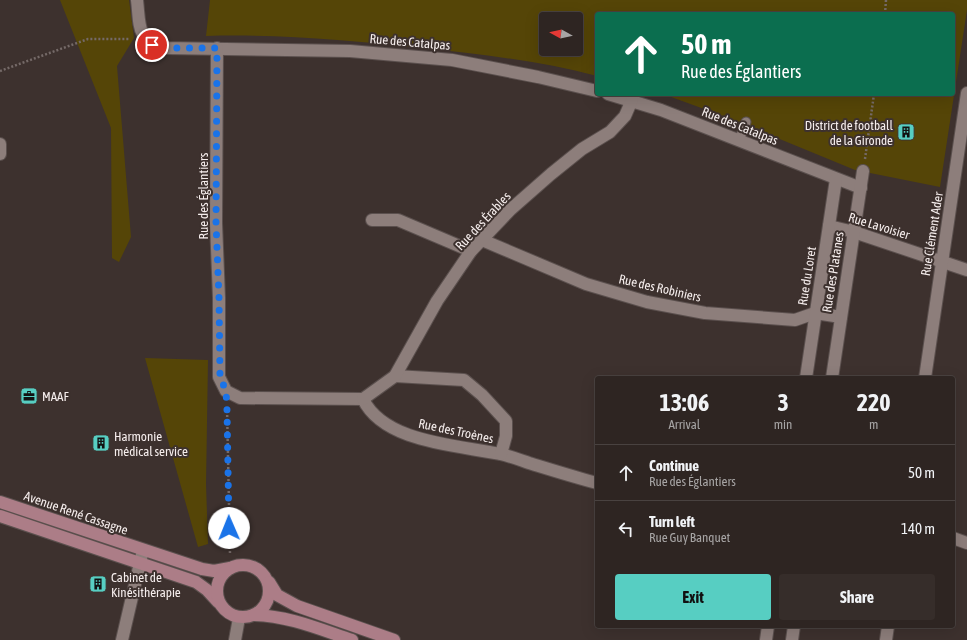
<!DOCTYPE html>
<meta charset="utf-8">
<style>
body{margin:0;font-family:"Asap Condensed",sans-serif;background:#362d2a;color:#f1f3f6;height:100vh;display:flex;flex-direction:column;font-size:15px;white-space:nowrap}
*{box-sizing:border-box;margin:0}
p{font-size:13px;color:#a7a5a5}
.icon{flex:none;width:22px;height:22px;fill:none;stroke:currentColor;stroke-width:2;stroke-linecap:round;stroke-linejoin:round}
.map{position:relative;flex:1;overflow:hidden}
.details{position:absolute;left:595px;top:376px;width:360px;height:252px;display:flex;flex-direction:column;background:#2e2522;border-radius:4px;box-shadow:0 4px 16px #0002,0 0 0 1px #494240}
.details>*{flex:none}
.hud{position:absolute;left:595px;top:12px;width:360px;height:84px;border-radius:4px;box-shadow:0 4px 16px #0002,0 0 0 1px #494240;background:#0b6e4f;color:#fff;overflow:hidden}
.needle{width:26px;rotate:278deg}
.controls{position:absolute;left:539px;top:12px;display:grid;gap:8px}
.controls a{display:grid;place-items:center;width:44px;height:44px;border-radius:4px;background:#2e2522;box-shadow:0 4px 16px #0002,0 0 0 1px #494240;font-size:20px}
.pin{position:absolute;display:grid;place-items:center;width:34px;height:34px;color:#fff;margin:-17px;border:2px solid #fff;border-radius:50%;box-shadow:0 1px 4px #0007}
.me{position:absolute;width:44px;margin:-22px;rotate:359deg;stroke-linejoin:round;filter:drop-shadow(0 0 3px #0008)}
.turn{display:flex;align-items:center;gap:14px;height:84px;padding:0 20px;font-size:18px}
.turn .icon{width:52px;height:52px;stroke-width:2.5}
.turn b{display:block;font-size:28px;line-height:34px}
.eta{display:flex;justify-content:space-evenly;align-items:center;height:68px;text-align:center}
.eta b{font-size:24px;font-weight:700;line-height:28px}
.primary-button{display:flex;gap:8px;margin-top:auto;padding:8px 20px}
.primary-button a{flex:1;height:46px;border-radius:4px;background:#57cec2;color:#111;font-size:16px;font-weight:700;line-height:46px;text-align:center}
.primary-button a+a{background:#362d2a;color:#f1f3f6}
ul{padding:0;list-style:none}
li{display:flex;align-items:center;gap:12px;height:56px;padding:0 20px;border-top:1px solid #494240}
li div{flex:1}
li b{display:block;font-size:15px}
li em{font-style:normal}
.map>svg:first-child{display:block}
.green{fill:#554507;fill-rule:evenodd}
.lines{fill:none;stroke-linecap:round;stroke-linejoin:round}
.lane-casing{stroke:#5b504e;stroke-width:11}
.street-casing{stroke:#5b504e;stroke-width:14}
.secondary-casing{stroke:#5b504e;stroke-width:14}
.path{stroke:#756a68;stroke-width:2.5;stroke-dasharray:2 2;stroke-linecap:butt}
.lane{stroke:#8d7e7b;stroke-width:9}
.street{stroke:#8d7e7b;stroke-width:12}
.secondary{stroke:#ac7d87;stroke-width:12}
.route{stroke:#1a73e8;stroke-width:7;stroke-dasharray:0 12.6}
.labels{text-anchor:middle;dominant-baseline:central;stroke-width:4;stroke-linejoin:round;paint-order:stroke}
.street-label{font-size:13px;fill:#f6eeed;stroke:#3d312e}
.poi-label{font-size:13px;fill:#f6eeed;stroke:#3d312e;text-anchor:start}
</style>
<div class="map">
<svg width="967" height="640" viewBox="0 0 967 640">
<rect width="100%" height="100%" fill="#3d312e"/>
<g class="green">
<path d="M 60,0 L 129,0 L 134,38 L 117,66 L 131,237 L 119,262 L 112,258 L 111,128 Z"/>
<path d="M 210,0 L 967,0 L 967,10 L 940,187 L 855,170 L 726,117 L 663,94 L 953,94 L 953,14 L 597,14 L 597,76 C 540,61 480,54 421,48 C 349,40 278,34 206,36 ZM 546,19 L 576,19 L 576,49 L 546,49 Z"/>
<path d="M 145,358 L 208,360 L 206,484 L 208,544 L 198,547 Z"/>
</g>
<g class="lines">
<g class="lane-casing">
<path id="lane" d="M 739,141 L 746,122"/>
</g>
<g class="street-casing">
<g id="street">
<path d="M 137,0 C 140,25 136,41 165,48 L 350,51 L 452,60 L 538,77 L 597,91"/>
<path d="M 217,48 L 216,223 L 219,298 L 219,377 L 226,391 L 240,398 L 363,399 C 384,443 458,445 500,454 C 510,456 520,460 529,463 C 552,470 574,477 597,483"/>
<path d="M 608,94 L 661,110 L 861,188"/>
<path d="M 0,144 L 0,154"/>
<path d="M 372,220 L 398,220 L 471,251"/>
<path d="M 829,226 L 854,232 L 967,270"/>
<path d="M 482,240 L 586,284 L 647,302 L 705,313 L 795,320 L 815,313 L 841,317"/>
<path d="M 395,376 L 464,380 L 482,395 L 506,421 L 506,436 L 501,454"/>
<path d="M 806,378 L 836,179"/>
<path d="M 832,378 L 863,171"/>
<path d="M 925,378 L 967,93"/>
<path d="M 363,399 L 395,376 L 437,301 L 471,251 L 510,210 L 551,174 L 582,149 L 610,132 L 625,116 L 632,100"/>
<path d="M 953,538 L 967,543"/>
<path d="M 122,640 L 143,550"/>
<path d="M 235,640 L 239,618"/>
<path d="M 766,640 L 768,626"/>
<path d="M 792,640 L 794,626"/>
<path d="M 886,640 L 888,626"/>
</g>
</g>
<g class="secondary-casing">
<g id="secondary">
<path d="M 0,502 L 202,569 L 214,571 L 230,568"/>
<path d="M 0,516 L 196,582 L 207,590 L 218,602"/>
<circle cx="243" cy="591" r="26"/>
<path d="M 269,582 L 277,595 L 297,606 L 394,640"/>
<path d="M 254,615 C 289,616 319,629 352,640"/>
</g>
</g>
<g class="path">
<path d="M 885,14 L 886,0"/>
<path d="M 0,71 L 88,39 L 129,39"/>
<path d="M 865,159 L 874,94"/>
<path d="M 227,407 L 230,554"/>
</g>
<use href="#lane" class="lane"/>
<use href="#street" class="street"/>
<use href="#secondary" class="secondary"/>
</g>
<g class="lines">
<path class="route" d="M 152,45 L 165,48 L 217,48 L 216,223 L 219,298 L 220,377 L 226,391 L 227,410 L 229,528"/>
</g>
<defs>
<g id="building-square" transform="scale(0.9)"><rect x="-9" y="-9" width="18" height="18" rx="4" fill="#57cec2" stroke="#3d312e"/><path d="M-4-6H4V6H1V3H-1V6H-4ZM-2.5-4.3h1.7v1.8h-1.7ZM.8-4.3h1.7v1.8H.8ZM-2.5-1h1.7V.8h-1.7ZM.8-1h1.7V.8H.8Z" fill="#111"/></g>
<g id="office-square" transform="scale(0.9)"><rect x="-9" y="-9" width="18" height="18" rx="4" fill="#57cec2" stroke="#3d312e"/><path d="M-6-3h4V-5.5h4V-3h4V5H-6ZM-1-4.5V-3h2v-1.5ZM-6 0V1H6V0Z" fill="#111"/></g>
</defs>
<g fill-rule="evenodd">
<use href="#building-square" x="906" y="132"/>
<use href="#office-square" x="29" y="396"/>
<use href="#building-square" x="101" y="443"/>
<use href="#building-square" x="98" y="584"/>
</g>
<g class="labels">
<g class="street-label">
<text transform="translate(410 42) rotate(5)">Rue des Catalpas</text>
<text transform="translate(740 126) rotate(22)">Rue des Catalpas</text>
<text transform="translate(203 196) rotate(-90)">Rue des Églantiers</text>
<text transform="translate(483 221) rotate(-47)">Rue des Érables</text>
<text transform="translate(879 226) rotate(17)">Rue Lavoisier</text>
<text transform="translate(932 234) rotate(-81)">Rue Clément Ader</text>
<text transform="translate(833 272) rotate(-81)">Rue des Platanes</text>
<text transform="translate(807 276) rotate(-81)">Rue du Loret</text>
<text transform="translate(660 288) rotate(13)">Rue des Robiniers</text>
<text transform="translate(456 431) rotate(12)">Rue des Troènes</text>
<text transform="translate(76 513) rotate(19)">Avenue René Cassagne</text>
</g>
<g class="poi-label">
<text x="893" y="125" text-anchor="end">District de football<tspan x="893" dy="15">de la Gironde</tspan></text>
<text x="42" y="396">MAAF</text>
<text x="114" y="436">Harmonie<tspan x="114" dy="15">médical service</tspan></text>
<text x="111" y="577">Cabinet de<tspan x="111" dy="15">Kinésithérapie</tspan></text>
</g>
</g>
</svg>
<div class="controls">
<a><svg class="needle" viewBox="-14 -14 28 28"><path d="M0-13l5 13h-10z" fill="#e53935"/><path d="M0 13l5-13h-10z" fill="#a7a5a5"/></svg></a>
</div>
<div class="pin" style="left:152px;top:45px;background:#d93025"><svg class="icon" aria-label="arrive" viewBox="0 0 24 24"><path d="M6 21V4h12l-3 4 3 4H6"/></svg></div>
<svg class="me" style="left:229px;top:528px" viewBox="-20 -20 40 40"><circle r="19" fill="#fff"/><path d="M0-13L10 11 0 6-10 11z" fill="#1a73e8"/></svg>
<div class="hud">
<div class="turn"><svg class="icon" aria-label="ahead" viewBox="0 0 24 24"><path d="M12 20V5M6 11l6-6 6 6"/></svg><div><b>50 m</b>Rue des Églantiers</div></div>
</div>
<section class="details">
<div class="eta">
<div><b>13:06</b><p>Arrival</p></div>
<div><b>3</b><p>min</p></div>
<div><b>220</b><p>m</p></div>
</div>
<ul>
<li><svg class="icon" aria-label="ahead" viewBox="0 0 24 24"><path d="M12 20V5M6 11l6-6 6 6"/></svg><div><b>Continue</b><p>Rue des Églantiers</p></div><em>50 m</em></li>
<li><svg class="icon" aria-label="left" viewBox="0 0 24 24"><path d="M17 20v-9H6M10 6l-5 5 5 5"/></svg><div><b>Turn left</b><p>Rue Guy Banquet</p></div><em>140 m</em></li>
</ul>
<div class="primary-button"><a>Exit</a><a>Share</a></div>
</section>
</div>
